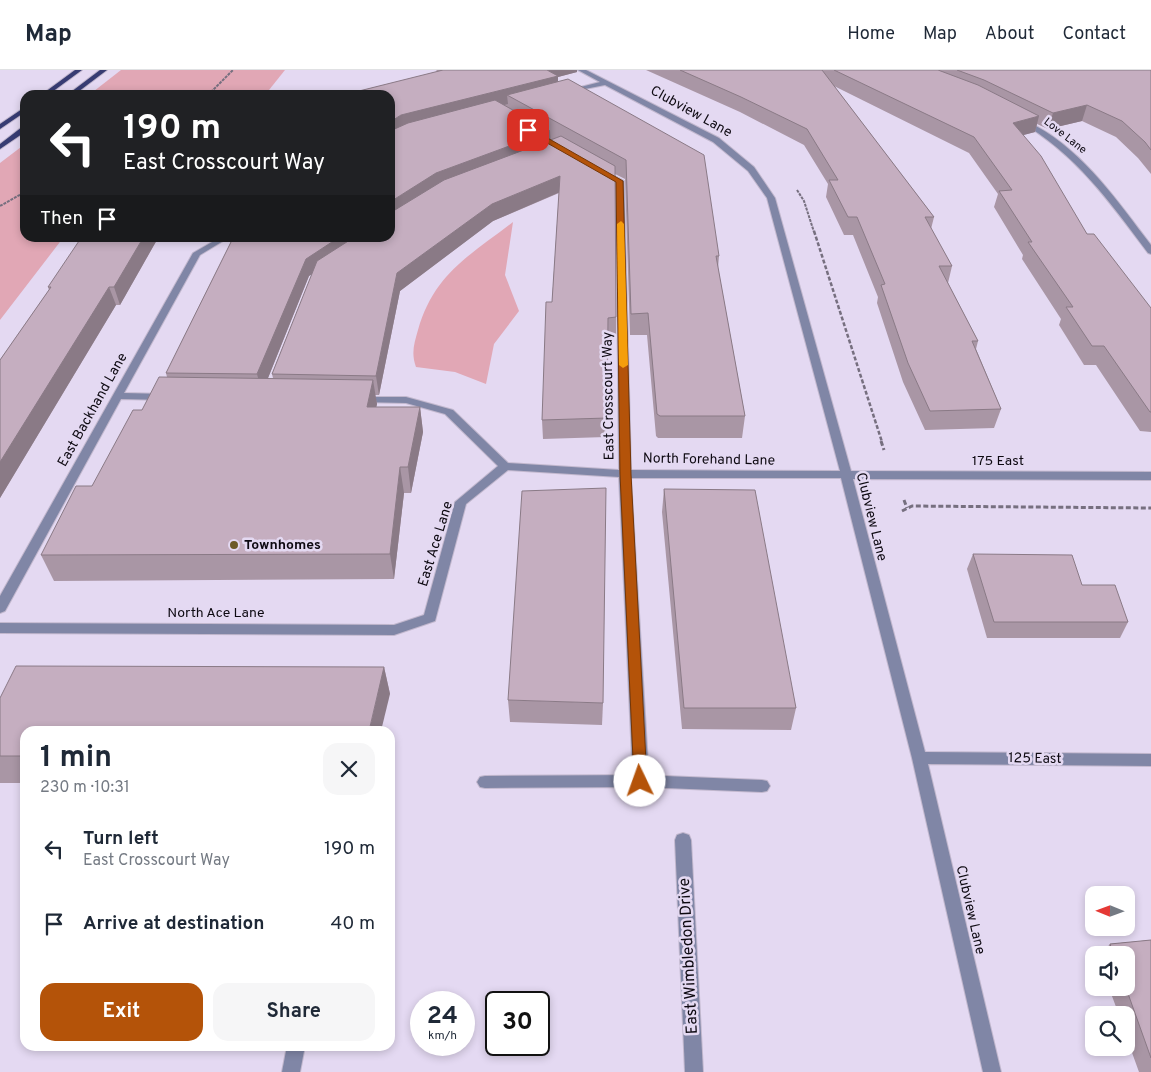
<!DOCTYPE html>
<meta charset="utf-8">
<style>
body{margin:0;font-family:Overpass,sans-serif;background:#f6f6f7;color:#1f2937;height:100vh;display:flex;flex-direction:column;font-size:19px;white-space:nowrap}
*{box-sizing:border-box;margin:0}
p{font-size:16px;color:#747a83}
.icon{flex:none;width:28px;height:28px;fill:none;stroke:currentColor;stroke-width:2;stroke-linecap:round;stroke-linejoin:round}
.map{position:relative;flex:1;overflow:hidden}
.panel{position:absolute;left:20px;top:656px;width:375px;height:325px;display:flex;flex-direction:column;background:#fff;border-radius:15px;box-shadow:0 2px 8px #0003}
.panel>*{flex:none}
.top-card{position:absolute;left:20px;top:20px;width:375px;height:152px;border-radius:15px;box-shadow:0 2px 8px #0003;background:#202124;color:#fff;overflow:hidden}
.needle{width:32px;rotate:271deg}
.fabs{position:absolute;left:1085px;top:816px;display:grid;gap:10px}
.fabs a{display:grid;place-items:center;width:50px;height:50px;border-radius:10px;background:#fff;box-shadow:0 2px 8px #0003;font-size:25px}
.speed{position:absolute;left:410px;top:921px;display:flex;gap:10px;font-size:25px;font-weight:700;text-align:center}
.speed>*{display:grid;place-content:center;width:65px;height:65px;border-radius:50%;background:#fff;box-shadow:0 2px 8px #0003;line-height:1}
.speed small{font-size:12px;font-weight:400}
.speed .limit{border:2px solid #111;border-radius:8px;background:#fff;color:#111}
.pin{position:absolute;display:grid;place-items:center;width:42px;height:42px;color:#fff;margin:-21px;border-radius:10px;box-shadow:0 2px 8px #0006}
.me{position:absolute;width:55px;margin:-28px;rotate:357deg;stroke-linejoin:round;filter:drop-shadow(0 0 4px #0008)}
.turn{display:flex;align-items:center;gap:18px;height:105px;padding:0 20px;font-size:22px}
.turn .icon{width:65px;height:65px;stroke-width:2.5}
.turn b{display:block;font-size:35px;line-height:42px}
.then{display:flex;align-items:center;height:48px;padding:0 20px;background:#0003;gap:10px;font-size:19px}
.round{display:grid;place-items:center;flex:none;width:52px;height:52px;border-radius:15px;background:#f6f6f7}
.summary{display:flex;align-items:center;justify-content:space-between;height:85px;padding:0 20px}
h1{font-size:30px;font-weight:700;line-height:38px}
.cta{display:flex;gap:10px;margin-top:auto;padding:10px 20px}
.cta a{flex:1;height:58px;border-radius:15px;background:#b45309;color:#fff;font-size:20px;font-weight:700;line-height:58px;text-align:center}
.cta a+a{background:#f6f6f7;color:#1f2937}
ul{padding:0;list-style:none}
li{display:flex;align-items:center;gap:15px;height:75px;padding:0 20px}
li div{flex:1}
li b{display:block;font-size:19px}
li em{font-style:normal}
header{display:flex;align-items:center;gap:30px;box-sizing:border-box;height:70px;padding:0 25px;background:#fff;border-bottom:1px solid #e0e1e3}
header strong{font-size:24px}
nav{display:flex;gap:28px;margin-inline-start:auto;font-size:18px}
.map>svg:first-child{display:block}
.green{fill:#e1a7b5}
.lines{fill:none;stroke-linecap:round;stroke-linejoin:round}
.service-casing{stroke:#c2b8ce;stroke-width:2}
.minor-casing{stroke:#c2b8ce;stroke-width:2}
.primary-casing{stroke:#c2b8ce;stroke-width:2}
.path-far2{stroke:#766f7f;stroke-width:2;stroke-dasharray:3 1;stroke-linecap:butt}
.path-far1{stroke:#766f7f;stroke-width:2.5;stroke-dasharray:4 2;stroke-linecap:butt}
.path{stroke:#766f7f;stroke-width:3;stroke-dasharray:5 2.5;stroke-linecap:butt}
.service{fill:#8086a6;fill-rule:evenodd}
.minor{fill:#8086a6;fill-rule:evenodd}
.primary{fill:#373c73;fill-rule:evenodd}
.wall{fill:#a996a5;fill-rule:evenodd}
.shaded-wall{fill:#8a7a86}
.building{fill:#c5aec0;stroke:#8a7a86}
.route{fill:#b45309;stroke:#753606}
.slow{fill:#f59e0b}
.poi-dot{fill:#6d5a28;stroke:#e4d9f2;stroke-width:2}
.labels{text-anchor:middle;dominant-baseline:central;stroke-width:5;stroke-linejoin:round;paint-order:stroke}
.far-street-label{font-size:11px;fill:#0d0911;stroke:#e4d9f2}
.street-label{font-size:14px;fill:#0d0911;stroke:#e4d9f2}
.poi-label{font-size:14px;font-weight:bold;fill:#0d0911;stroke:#e4d9f2;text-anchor:start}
.near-street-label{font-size:16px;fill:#0d0911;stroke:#e4d9f2}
</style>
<header>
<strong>Map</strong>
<nav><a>Home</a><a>Map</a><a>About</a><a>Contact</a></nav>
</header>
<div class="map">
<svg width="1151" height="1002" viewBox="0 0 1151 1002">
<rect width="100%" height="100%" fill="#e4d9f2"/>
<g class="green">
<path d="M 121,0 L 285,0 L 265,25 L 89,25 Z"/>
<path d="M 25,74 L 25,168 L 63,168 L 0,250 L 0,93 Z"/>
<path d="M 513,152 L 505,205 L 519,241 L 494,274 L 486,314 L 455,302 L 416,297 C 411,283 414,274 418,260 C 434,204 469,186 513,152 Z"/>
</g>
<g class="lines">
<g class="service-casing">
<path id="service" d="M 641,705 L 762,710 L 767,711 L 770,716 L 767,721 L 762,722 L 641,717 L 485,718 L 480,717 L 477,712 L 480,707 L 485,706 Z"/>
</g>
<g class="minor-casing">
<g id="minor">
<path d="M 578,0 L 586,0 L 719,68 L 754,97 L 775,128 L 851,401 L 1151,402 L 1151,410 L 853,409 L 925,682 L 1151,684 L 1151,696 L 928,694 L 1001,1002 L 983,1002 L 912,688 L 841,408 L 631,408 L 649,711 L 646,716 L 641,717 L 636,716 L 633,711 L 619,407 L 508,400 L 466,434 L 435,551 L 394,565 L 0,563 L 0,553 L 394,555 L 424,545 L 455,432 L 498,396 L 445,344 L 406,333 L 360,332 L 355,329 L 356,327 L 406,327 L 453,340 L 508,393 L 619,400 L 616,112 L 598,103 L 598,99 L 601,99 L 624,111 L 631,400 L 840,401 L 767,128 L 748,101 L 713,72 L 605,15 L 565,23 L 565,21 L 600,12 Z"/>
<path d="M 1019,49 C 1025,48 1030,52 1036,56 C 1085,83 1118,132 1151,175 L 1151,184 L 1148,183 C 1109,131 1076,84 1019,51 Z"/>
<path d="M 219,168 L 228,168 L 200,185 L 124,323 L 165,324 L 170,327 L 165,330 L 121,329 L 5,541 L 0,543 L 0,526 L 193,183 Z"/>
<path d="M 683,763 L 689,765 L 691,770 L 703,1002 L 685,1002 L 675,770 L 677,765 Z"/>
<path d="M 287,976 L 305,976 L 300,1002 L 282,1002 Z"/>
</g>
</g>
<g class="primary-casing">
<g id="primary">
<path d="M 75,0 L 82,0 L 48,25 L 41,25 Z"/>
<path d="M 100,0 L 107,0 L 74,25 L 67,25 Z"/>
<path d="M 25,37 L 25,42 L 0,59 L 0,54 Z"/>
<path d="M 22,57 L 25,57 L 25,62 L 0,79 L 0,74 Z"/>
</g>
</g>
<g class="path-far2">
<path d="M 208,25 L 233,0"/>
<path d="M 797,120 L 804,131 L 814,162"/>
<path d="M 0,136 L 25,122"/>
</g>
<path class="path-far1" d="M 814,161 L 882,372"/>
<g class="path">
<path d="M 881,371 L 884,380"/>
<path d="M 904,430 L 907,438"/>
<path d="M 902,441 L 912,436 L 1151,438"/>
</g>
<use href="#service" class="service"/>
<use href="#minor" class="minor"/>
<use href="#primary" class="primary"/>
</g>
<g class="wall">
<path d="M 436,0 L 577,0 L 577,2 L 558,7 L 558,12 L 719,186 L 718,198 L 745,346 L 742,368 L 658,368 L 656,366 L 647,265 L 630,265 L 625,109 L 615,104 L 616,247 L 616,266 L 608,266 L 606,367 L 543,369 L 542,350 L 552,232 L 559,123 L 493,151 L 400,221 L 379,325 L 375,325 L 377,334 L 376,337 L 420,337 L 423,362 L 411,423 L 404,423 L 394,509 L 54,511 L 41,485 L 92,416 L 142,340 L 167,307 L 166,303 L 233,168 L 390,168 L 437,1 ZM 312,204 L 272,304 L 273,308 L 268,308 L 309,206 Z"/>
<path d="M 646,0 L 1151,0 L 1151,104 L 1138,88 L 1116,67 L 1082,51 L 1048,59 L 1037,54 L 1035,62 L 1023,65 L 1087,164 L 1151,238 L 1151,362 L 1140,361 L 1096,295 L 1084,295 L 1059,255 L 1061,249 L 1022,189 L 1023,185 L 994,137 L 998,124 L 969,83 L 834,16 L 934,147 L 931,159 L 952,196 L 948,213 L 978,271 L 976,279 L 1001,339 L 994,358 L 925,360 L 903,312 L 877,233 L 878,227 L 853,165 L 844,165 L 826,127 L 828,114 L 804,75 L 740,42 Z"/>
<path d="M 158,168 L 120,235 L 116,235 L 0,428 L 0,290 L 49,220 L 48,217 Z"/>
<path d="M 664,419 L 796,638 L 791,660 L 682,659 L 662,442 Z"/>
<path d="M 973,484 L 1082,515 L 1128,552 L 1120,568 L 987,568 L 967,499 Z"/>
<path d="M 384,597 L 390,624 L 25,661 L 25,713 L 0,713 L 0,628 Z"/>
<path d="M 508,630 L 603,633 L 602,655 L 510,652 Z"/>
<path d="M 1151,870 L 1151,1002 L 1139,1002 L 1126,966 L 1126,945 L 1119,945 L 1109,918 L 1126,918 L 1126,885 L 1101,885 L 1110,874 Z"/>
</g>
<g class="shaded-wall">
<path d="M 540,0 L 577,0 L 577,2 L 558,7 L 558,21 L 507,25 L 508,34 L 403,61 L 390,70 L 390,52 L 401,45 Z"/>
<path d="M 1087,35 L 1082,51 L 1048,59 L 1053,43 Z"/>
<path d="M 1039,46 L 1035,62 L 1008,69 L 1013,53 Z"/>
<path d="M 550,61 L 551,77 L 390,151 L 390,132 L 436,103 Z"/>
<path d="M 560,106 L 560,122 L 493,151 L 400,221 L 379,325 L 376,306 L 397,203 L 492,134 Z"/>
<path d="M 143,168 L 158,168 L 120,235 L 114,217 Z"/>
<path d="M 338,168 L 366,168 L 309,206 L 262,323 L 257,304 L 306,189 Z"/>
<path d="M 109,217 L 116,235 L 0,428 L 0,392 Z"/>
<path d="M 373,310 L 377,334 L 371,362 L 367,337 Z"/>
<path d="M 420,337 L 423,362 L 411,423 L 408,397 Z"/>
<path d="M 400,397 L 404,423 L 394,509 L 390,484 Z"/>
<path d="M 384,597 L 390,624 L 381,661 L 369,661 Z"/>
</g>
<g class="building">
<path d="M 443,0 L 547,0 L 558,6 L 401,45 L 390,52 L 390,25 L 343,25 Z"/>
<path d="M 680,0 L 822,0 L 934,147 L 925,147 L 952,196 L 939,196 L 978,271 L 972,271 L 1001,339 L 930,341 L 908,293 L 881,215 L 885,214 L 857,147 L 848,147 L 829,110 L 838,110 L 807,59 L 741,27 Z"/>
<path d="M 834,0 L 938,0 L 978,15 L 1039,46 L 1013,53 L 1041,86 L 1087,164 L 1094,164 L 1151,238 L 1151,342 L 1150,342 L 1104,276 L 1092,276 L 1066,237 L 1073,237 L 1028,172 L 1032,172 L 999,121 L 1012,120 L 974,67 Z"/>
<path d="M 957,0 L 1151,0 L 1151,80 L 1145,72 L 1122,51 L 1087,35 L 1053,43 L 984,10 Z"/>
<path d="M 568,9 L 704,85 L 719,186 L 716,186 L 745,346 L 660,346 L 657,344 L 648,243 L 631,244 L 626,90 L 507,25 Z"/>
<path d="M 495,30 L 550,61 L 436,103 L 390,132 L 390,61 L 408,53 Z"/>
<path d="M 561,66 L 615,96 L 616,247 L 608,248 L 607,348 L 542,350 L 546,232 L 552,232 L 560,106 L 492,134 L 397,203 L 376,306 L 272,304 L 317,191 L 353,168 L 390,168 L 390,143 L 444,110 Z"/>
<path d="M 81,168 L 143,168 L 114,217 L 109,217 L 0,392 L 0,290 L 51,217 L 48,217 Z"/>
<path d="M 233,168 L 338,168 L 306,189 L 257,304 L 166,303 Z"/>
<path d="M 159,307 L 373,310 L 367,337 L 420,337 L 408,397 L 400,397 L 390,484 L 41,485 L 76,416 L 92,416 L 133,340 L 142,340 Z"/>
<path d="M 606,418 L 603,633 L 508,630 L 522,421 Z"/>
<path d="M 664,419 L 755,420 L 796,638 L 684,638 Z"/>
<path d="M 973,484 L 1072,485 L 1082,515 L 1115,515 L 1128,552 L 994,552 Z"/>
<path d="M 16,596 L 384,597 L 369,661 L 25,661 L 25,686 L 0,686 L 0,628 Z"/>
<path d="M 1151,870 L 1151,988 L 1126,918 L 1126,885 L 1114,885 L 1110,874 Z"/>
</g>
<path class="route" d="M 526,58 L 530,58 L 623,111 L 631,404 L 647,711 L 645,715 L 636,715 L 634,711 L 620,404 L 616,112 L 526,61 Z"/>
<path class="slow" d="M 621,151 L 624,154 L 628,295 L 623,298 L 619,295 L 617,154 Z"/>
<circle class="poi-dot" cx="234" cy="475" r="5"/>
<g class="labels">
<g class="far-street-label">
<text transform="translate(1065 66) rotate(38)">Love Lane</text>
</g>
<g class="street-label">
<text transform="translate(691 42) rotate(29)">Clubview Lane</text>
<text transform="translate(609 326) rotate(-91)">East Crosscourt Way</text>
<text transform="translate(93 340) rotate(-61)">East Backhand Lane</text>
<text transform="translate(709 390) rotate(1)">North Forehand Lane</text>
<text x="998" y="391">175 East</text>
<text transform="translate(871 447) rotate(76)">Clubview Lane</text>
<text transform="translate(436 474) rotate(-73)">East Ace Lane</text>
<text x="216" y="543">North Ace Lane</text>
<text transform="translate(1035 689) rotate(1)">125 East</text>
<text transform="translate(970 840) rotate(77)">Clubview Lane</text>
</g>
<g class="poi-label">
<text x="244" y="475">Townhomes</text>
</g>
<g class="near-street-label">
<text transform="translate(689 886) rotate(-93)">East Wimbledon Drive</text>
</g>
</g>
</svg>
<div class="fabs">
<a><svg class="needle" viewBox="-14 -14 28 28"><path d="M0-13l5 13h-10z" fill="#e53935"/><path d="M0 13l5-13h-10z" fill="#747a83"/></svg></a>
<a><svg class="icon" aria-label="sound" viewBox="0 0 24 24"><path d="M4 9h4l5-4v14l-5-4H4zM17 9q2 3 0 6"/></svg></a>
<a><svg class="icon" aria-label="search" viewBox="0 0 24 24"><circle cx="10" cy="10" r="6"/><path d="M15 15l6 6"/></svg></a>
</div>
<div class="speed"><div>24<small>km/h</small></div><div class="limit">30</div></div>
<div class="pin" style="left:528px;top:60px;background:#d93025"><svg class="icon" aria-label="arrive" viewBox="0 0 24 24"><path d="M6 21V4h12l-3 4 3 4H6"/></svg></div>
<svg class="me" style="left:640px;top:711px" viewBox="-20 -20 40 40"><circle r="19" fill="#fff"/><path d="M0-13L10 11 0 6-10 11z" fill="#b45309"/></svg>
<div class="top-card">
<div class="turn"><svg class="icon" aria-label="left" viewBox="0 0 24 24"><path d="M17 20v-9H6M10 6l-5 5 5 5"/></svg><div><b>190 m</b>East Crosscourt Way</div></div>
<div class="then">Then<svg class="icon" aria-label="arrive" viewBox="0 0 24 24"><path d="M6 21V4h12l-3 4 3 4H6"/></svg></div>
</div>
<section class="panel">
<div class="summary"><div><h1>1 min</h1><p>230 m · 10:31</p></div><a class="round"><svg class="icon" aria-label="close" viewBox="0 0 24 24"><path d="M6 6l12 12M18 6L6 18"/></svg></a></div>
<ul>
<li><svg class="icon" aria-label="left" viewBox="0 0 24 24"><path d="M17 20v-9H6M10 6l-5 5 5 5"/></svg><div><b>Turn left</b><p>East Crosscourt Way</p></div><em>190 m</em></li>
<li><svg class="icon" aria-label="arrive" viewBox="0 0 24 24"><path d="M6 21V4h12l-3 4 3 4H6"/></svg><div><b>Arrive at destination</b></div><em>40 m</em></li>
</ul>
<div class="cta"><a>Exit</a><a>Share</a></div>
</section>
</div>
